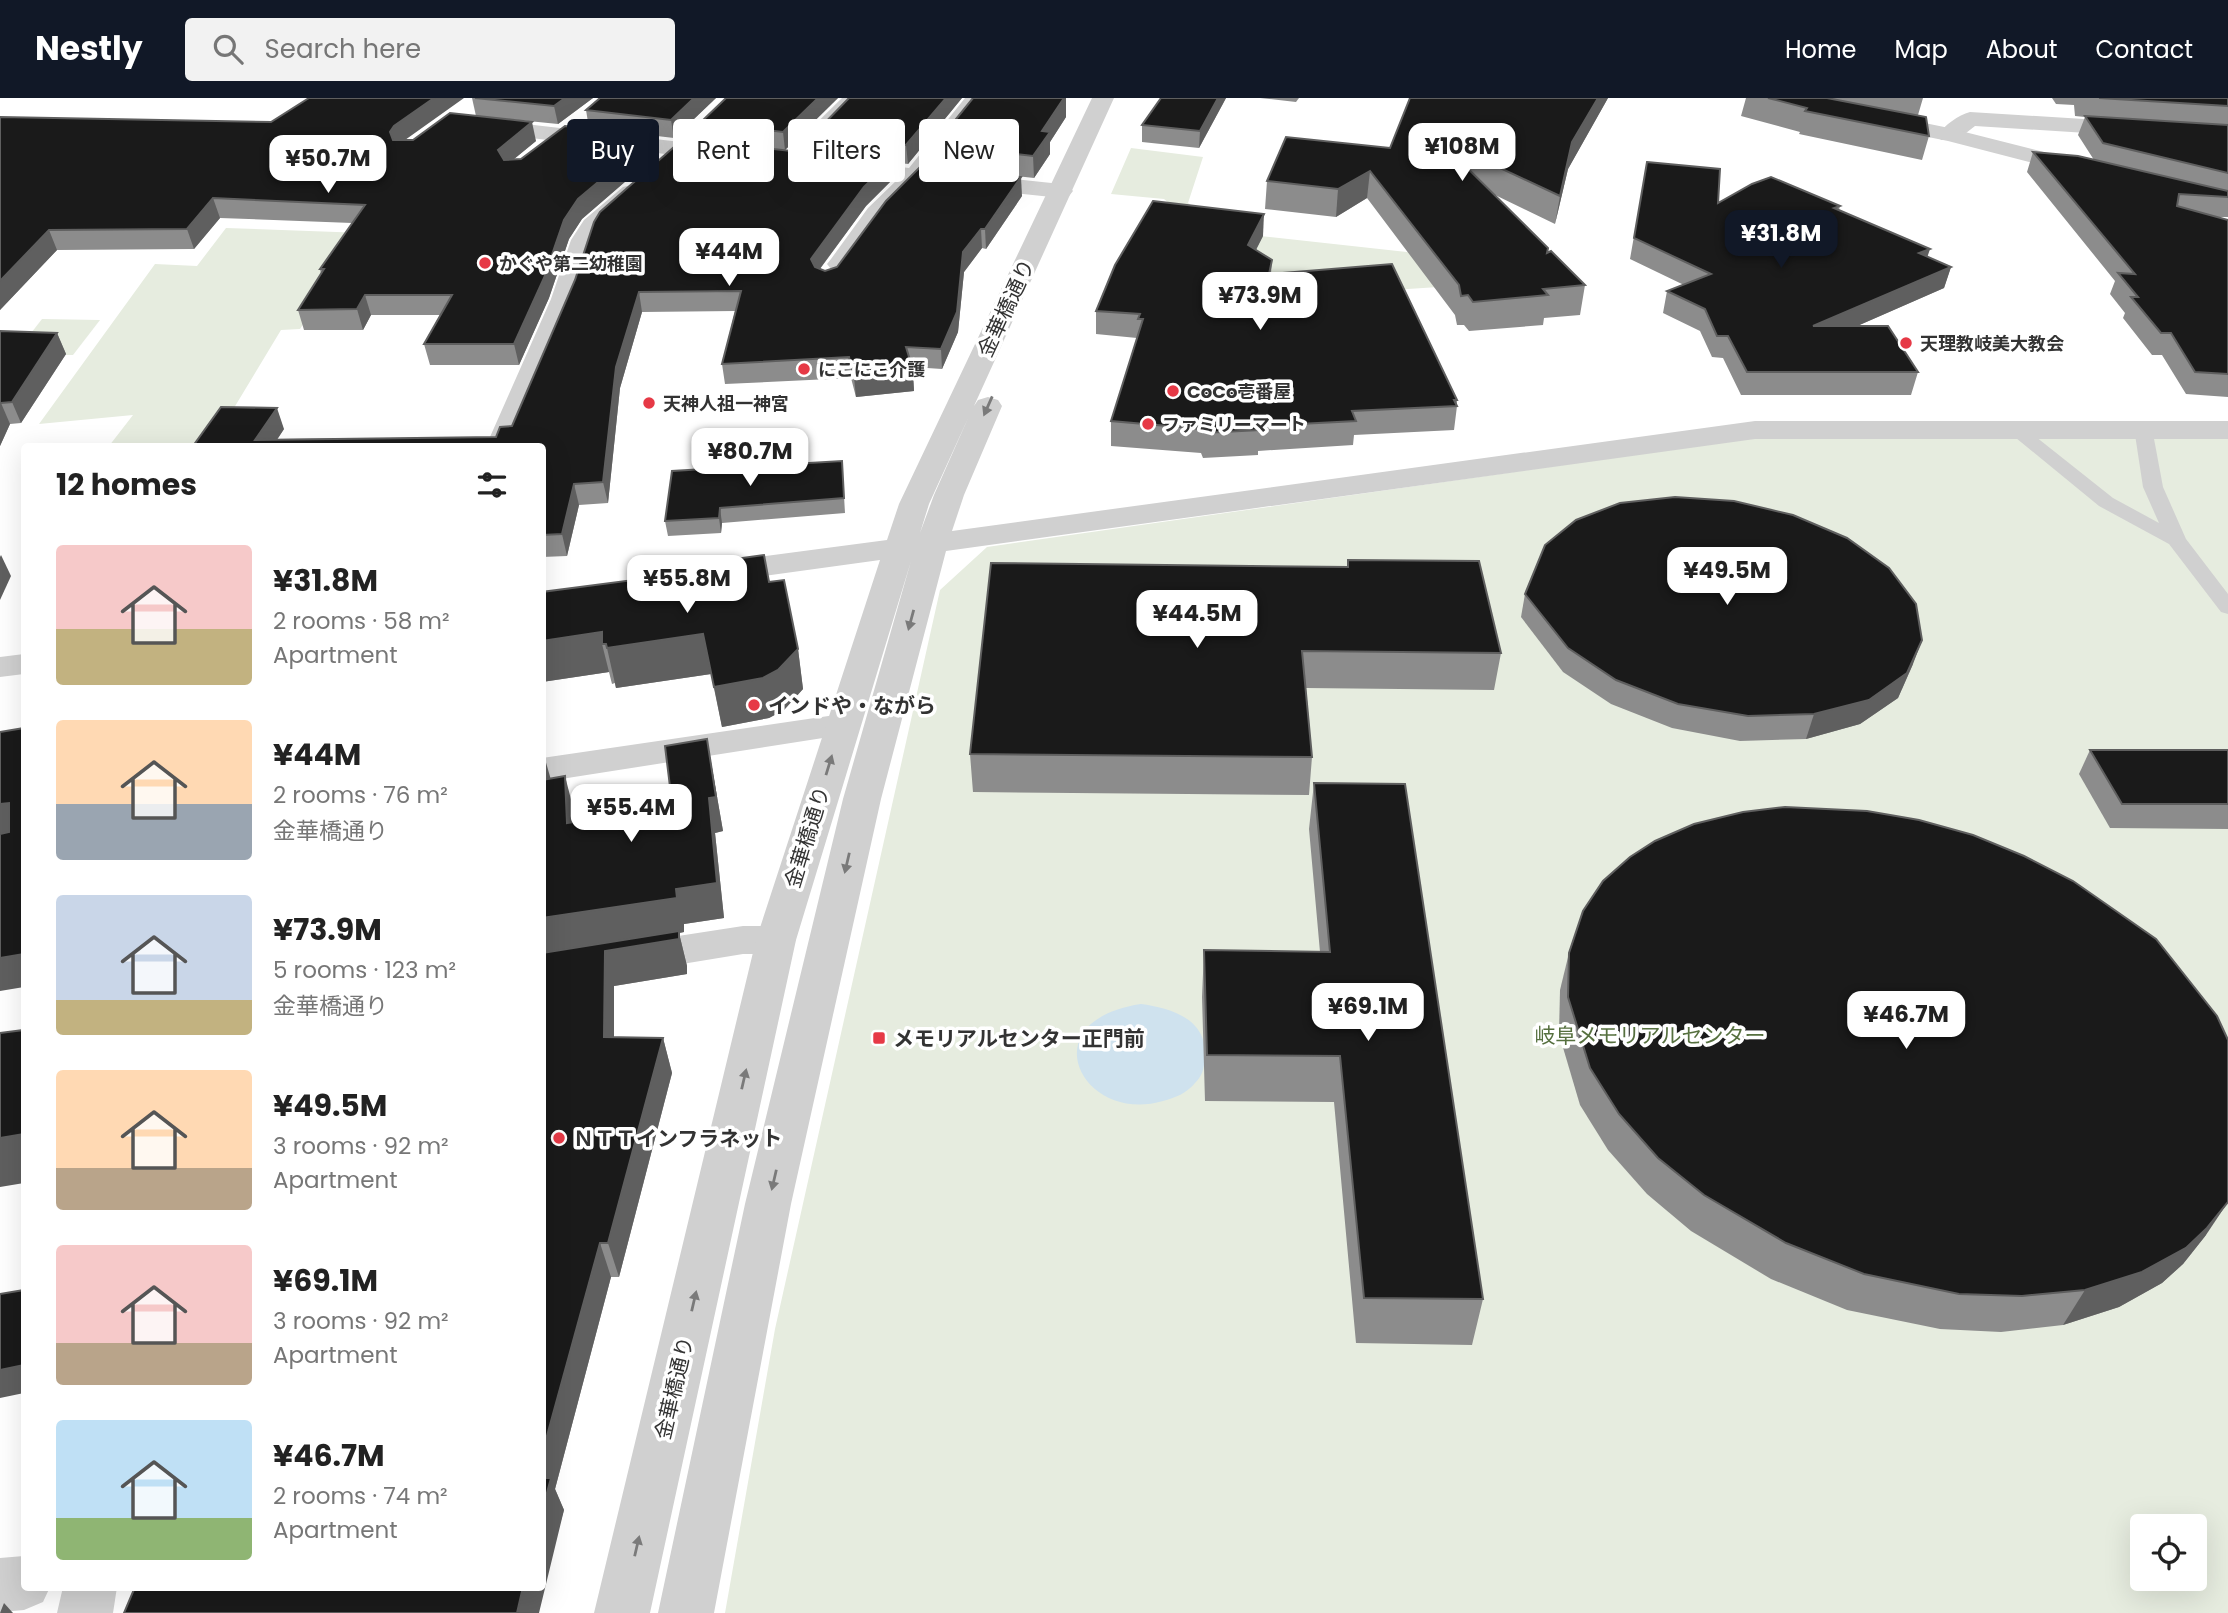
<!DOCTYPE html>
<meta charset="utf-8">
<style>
:root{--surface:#fff;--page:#f2f2f2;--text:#222;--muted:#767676;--accent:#111827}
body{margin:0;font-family:Poppins,"Noto Sans JP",sans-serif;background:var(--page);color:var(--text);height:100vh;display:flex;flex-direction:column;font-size:26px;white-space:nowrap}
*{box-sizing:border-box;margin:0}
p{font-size:23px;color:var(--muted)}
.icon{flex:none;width:38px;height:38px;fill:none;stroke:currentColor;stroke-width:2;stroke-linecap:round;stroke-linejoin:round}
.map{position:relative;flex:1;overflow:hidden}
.drawer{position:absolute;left:21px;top:345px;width:525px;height:1148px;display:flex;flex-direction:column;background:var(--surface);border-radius:7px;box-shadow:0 7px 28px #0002}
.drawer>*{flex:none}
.top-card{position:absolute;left:567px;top:21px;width:665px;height:63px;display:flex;gap:14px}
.buttons{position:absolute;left:2130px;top:1416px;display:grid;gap:14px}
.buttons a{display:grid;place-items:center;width:77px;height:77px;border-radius:7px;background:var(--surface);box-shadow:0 7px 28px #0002;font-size:35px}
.price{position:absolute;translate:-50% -60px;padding:0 16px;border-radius:14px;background:#fff;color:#222;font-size:23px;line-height:46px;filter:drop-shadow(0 2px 4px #0008)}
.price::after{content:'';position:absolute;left:50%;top:42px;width:21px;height:16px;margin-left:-10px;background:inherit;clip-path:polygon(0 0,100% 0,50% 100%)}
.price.selected{background:var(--accent);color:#fff}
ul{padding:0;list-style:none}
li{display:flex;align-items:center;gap:21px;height:175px;padding:0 35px}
li span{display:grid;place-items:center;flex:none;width:196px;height:140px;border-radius:7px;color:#555}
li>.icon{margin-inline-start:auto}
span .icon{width:84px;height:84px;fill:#fffc;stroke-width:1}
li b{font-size:30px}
h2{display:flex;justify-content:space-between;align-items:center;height:84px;padding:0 35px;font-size:30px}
.pill{padding:0 24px;border-radius:7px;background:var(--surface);box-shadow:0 7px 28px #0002;font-size:24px;line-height:63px}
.pill.selected{background:var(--accent);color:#fff}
header{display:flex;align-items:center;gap:42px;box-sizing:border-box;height:98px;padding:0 35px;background:var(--accent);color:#fff}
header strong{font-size:33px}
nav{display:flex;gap:38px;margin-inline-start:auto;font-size:24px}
.search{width:490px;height:63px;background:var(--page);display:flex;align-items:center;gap:18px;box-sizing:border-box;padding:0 24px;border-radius:7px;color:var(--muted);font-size:26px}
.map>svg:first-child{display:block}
.green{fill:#e6ecdf;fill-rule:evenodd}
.water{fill:#cfe2ee}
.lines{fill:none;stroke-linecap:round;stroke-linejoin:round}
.service{fill:#d0d0d0;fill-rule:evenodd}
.minor{fill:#d0d0d0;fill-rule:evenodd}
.tertiary{fill:#d0d0d0;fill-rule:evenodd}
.wall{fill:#8c8c8c}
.shaded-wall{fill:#5f5f5f}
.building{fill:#1a1a1a;stroke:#5f5f5f;stroke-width:2}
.oneway{fill:#7a7a7a}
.poi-dot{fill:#e63946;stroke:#fff;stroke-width:2.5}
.labels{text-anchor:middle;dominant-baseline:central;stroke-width:7;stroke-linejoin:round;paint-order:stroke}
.far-poi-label{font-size:18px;font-weight:bold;fill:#333;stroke:#fff;text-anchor:start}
.street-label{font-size:21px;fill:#333;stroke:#fff}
.poi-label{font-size:21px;font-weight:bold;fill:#333;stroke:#fff;text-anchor:start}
.park-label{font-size:21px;fill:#56703f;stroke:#fff}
</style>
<header>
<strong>Nestly</strong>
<div class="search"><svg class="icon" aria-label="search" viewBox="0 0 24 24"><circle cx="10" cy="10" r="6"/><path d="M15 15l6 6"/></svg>Search here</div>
<nav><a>Home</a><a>Map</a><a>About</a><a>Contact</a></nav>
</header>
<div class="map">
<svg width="2228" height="1515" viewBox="0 0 2228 1515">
<rect width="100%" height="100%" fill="#fff"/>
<!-- green -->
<g class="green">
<path d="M1131,50L1203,59L1188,105L1207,120L1260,138L1553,170L1561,181L1286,199L1164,101L1111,96Z"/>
<path d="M226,130L364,135L300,231L281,232L211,348H109L133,317L39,326L155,166L197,168Z"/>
<path d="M42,221L100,222L73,257H14Z"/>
<path d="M1759,339H2228V1515H725L775,1231L940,492L987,449ZM2142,1428H2194V1480H2142Z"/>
</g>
<!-- water -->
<path class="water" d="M1141,906C1171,910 1206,921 1205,956C1204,969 1204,976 1195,985C1187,995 1175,1000 1163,1003C1083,1027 1028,923 1141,906Z"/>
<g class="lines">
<!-- service -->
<path class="service" d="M2143,324L2152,330L2163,389L2186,441L2228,496V516L2221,514L2169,446L2099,408L2005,331L2007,327H2021L2113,400L2159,425L2143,389L2134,330Z"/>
<!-- minor -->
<g class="minor">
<path d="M842,0H865L798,69H782L779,64L782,59Z"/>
<path d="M965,0H987L931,72L1061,86L1069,88L1073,93L1069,98L1061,100L920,85L886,120L849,171L840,174L831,171L827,166L831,161L868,110L897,82L831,74L827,69L831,64L839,62L909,70Z"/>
<path d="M1970,14L2228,30V44L1975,28L1957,42H1941L1938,37C1945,27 1958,17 1970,14Z"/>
<path d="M481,21L724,49L732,51L735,56L732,61L724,63L473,33L470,28L473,23Z"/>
<path d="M631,87L639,89L643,94L602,132L595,142L577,201L515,348H486L551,201L571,142L584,122L623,89Z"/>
<path d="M842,616L855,619L860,627L855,635L542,684V660Z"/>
<path d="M743,828H776L790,832L796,842L790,852L776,856H743L542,889V859Z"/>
<path d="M24,1458V1489H50L43,1504L24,1512L0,1514V1460Z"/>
<path d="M63,1489H117L113,1515H57Z"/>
</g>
<!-- tertiary -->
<g class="tertiary">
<path d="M1092,0H1114L974,308L978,302L988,299L998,302L1002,308L964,397L952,433L1755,323H2228V341H1755L946,453L881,701L791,1106L714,1515H658L745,1106L843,701L911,463L796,842L650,1515H594L756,842L880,462L714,485L703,482L698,475L703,468L714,465L887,442L899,406ZM969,318L934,397L920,435L929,406Z"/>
<path d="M1876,15L1949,30L2091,66L2095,71L2091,76L2083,78L1948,43L1868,27L1865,22L1868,17Z"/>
<path d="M24,556V576L0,579V559Z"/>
</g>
</g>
<!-- wall -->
<g class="wall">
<path d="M472,0H593L558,26L476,18Z"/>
<path d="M600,0H716L674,40L589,30L586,12Z"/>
<path d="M838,0L785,52L704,43L701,24Z"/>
<path d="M962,0L908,66L864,61L890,64L891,83L866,108L820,171L825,173L837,169L1022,98L986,151L982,150L964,174L958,234L942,271L912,269L914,293L856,299L851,280L725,286L722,266L735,213L642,214L620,290L608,405L579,407L567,458L542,459V348H193L284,331L277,341L496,339L512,328L575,182L815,56L813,37Z"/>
<path d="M973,0H1066V19L1050,44V56L1034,80L936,69L935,47Z"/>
<path d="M1161,0H1226L1199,50L1142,44V27Z"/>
<path d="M1260,0H1299L1296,4Z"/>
<path d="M1410,0H1608L1568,71L1555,126L1493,96L1547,155L1585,187L1580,217L1544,220L1543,227L1469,233L1464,227H1457L1455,217L1367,100L1336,119L1265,111L1267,83L1390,50Z"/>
<path d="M1746,0H1923L1918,17L1929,38L1922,62L1799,36L1800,34L1741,18Z"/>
<path d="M2052,0H2228V119H2215L2228,122V299L2186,296L2162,257H2152L2123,220L2125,215L2110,196L2115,183L2027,74L2033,54L2094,62L2078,37L2085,19L2075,18L2074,7L2056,6Z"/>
<path d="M0,19L405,42L536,43L514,61L656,57L582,121L569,141L549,200L519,267H430L424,246L440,217H371L363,232H304L298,212L321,176L320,171L352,125L220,120L194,151L57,152L0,212Z"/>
<path d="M1647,64L1718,105L1840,108L1839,112L1927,159L1951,169L1944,190L1857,228L1918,274L1911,297H1741L1723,260L1712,259L1700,233L1663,215L1667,193L1684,187L1630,161Z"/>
<path d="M1263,138L1256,152L1272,162L1271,176L1457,302V308L1454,332L1354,337L1353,347L1258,353V357L1203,360L1201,355L1111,348V323L1137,240L1096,236V213Z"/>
<path d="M0,233L57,235L66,256L21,325L10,326L0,348Z"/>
<path d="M842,363L845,415L722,425L721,435L668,438L665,423Z"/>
<path d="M1348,462L1501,555L1494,592L1306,590L1312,659L1309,697L973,694L970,656L1347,469Z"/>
<path d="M769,484L798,551L803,591L784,612L769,620L722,629L711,576L616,590L615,585L612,586L609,574L542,584V494Z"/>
<path d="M1525,496L1913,566L1898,600L1860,626L1806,641L1740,643L1672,630L1611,606L1563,574L1521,519Z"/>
<path d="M707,641L723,733L715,735L724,820L684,826V834L679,835L687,868V876L614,888V939L663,940L672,975L619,1179H611L555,1391L564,1412L542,1489L551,681L574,713L575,724L586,722L587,725L673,713Z"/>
<path d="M2090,652H2228V731L2110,730L2079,676Z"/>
<path d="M1314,685L1483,1201L1472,1247L1356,1245L1334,1004L1205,1003L1202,899L1204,852L1320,854L1309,731Z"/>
<path d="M1569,855L2206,1137L2183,1166L2162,1185L2119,1209L2063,1227L2001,1234L1940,1231L1847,1212L1771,1181L1691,1133L1647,1096L1608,1052L1580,1007L1559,936L1560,892Z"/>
</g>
<!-- shaded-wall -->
<g class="shaded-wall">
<path d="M434,0H464L398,47L395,53L390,34L394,28Z"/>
<path d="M565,0H593L558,26L554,8Z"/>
<path d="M694,0H716L674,40L671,22Z"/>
<path d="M818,0H838L785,52L783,34Z"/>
<path d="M946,0H962L908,66L906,47Z"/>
<path d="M1064,0H1066V19L1050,44V56L1034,80L1033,58L1042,33Z"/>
<path d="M1218,0H1226L1199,50L1200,33Z"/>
<path d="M1598,0H1608L1568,71L1555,126L1560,98L1572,44Z"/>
<path d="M532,24L536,43L502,71L498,52Z"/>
<path d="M653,38L656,57L582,121L569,141L549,200L519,267L514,246L564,122L578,101Z"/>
<path d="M890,64L891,83L866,108L813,180L811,161L864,89Z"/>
<path d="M1370,73L1367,100L1336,119L1338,91Z"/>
<path d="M1021,79L1022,98L986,151L985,131Z"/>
<path d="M213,100L220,120L194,151L187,131Z"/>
<path d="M1264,116L1263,138L1247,169L1248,147Z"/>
<path d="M981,131L982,150L964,174L958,234L942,271L941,251L963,154Z"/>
<path d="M49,132L57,152L0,212V183Z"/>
<path d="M1930,151L1923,172L1919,155Z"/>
<path d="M1951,169L1944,190L1807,250L1813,228Z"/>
<path d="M639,194L642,214L620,290L608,405L603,384L616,269Z"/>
<path d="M365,197L371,217L363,232L357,211Z"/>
<path d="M57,235L66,256L21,325L12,304Z"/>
<path d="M913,272L914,293L856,299L854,279Z"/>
<path d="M1,305L10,326L0,348V306Z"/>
<path d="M277,310L284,331L273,348L255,342Z"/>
<path d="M574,386L579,407L567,458L562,436Z"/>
<path d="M720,410L722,425L721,435L719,420Z"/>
<path d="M1,457L11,478L0,502V459Z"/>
<path d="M602,534V546L609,574L542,584V543Z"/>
<path d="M703,536L711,576L616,590L607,550Z"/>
<path d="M1922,542L1913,566L1898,600L1860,626L1806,641L1814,616Z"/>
<path d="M798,551L803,591L784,612L769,620L722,629L714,589Z"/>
<path d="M707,641L723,733L715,735L724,820L684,826V834L679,835L687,868V876L614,888V974L542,856V820L676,791L709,700Z"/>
<path d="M543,654L553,689L542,683Z"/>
<path d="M565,678L574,713L577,759L567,725Z"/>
<path d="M9,705L24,733L0,739V706Z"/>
<path d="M24,856V889L0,893V860Z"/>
<path d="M663,940L672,975L619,1179L608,1145Z"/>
<path d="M24,1036V1085L0,1089V1040Z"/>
<path d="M2228,1104L2206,1137L2183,1166L2162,1185L2119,1209L2063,1227L2085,1192Z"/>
<path d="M600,1145L611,1179L555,1391L564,1412L539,1515H517L523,1489H542V1356Z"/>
<path d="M24,1267V1295L0,1300V1272Z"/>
<path d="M4,1505L13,1515H0Z"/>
</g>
<!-- building -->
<g class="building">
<path d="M309,0H434L394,28L390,34L393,42H413L450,15L532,24L498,52L504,62L521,61L565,28L653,38L578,101L564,122L544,180L514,246H424L452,197H365L357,211L298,212L324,171H320L365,107L213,100L187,131L49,132L0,183V19L271,24Z"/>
<path d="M475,0H565L554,8Z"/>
<path d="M600,0H694L671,22L586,12Z"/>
<path d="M726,0H818L783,34L701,24Z"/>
<path d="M849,0H946L906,47L813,37Z"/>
<path d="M973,0H1064L1042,33L1050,34L1033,58L935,47Z"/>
<path d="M1161,0H1218L1200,33L1142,27Z"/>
<path d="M1410,0H1598L1572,44L1560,98L1438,41L1548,150L1547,155L1551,153L1585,187L1543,191L1548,197L1473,204L1468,197L1461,198L1459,187L1370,73L1338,91L1267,83L1286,39L1390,50Z"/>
<path d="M1768,0H1827L1926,19L1929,38L1805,13L1807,10Z"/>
<path d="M2099,0H2228V8Z"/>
<path d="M2085,18L2228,27V75L2103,45Z"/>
<path d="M683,41L890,64L864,89L811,161L815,169L825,173L837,169L886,103L921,68L1021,79L985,131H981L963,154L957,214L941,251L906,249L913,272L854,279L849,259L722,266L741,193L639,194L616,269L603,384L574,386L562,436L542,437V348H193L221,309L277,310L255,342L496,339L500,329L512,328L575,182L594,124L600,114Z"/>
<path d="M2033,54L2078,58L2228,93V99L2179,96L2177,108L2228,122V276L2195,274L2171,235H2161L2131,199H2138L2118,175L2135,176Z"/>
<path d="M1647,64L1720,71L1718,105L1752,86L1771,79L1840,108L1834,110L1930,151L1919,155L1951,169L1813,228H1888L1918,274H1747L1728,238H1717L1705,211L1667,193L1711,176L1634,140Z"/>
<path d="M1153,103L1264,116L1248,147L1272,162L1269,176L1392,166L1457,302H1454L1457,308L1352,313L1356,323L1258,328L1259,332L1204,335L1202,331L1111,323L1143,221H1138L1140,216L1096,213L1115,167Z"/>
<path d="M0,233L57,235L12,304L1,305L0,306Z"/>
<path d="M842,363L844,400L720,410L719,420L665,423L672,373Z"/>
<path d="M1675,399L1734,403L1793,417L1847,440L1889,470L1916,506L1922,542L1907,575L1869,602L1814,616L1748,618L1678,606L1616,582L1568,550L1525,496L1545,447L1576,422L1620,405Z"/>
<path d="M764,457L769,484L784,482L798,551L778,572L763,580L714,589L703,536L607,550L606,546H602V534L542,543V494L634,482L633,475Z"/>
<path d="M1348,462L1479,463L1501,555L1302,553L1312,659L970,656L991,465L1348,469Z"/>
<path d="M24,630V856L0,860V736L9,734V705L0,706V634Z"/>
<path d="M707,641L716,699L709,700L717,785L676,791L677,800L542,820V682L565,678L567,725L586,722L587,725L673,713L665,648Z"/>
<path d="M2090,652H2228V706H2122Z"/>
<path d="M1314,685L1405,686L1483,1201L1364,1200L1340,958L1207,957L1204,852L1330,854Z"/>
<path d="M1785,709L1867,713L1919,722L1973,737L2024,758L2073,783L2156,841L2217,918L2228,942V1104L2207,1130L2186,1150L2142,1174L2085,1192L2022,1198L1959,1196L1864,1176L1786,1145L1704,1097L1658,1060L1619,1016L1590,970L1568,899L1569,855L1583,813L1603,783L1630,759L1655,743L1694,726L1743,714Z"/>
<path d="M679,833V841L605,853L604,939L663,940L608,1145H600L542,1356V855Z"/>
<path d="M24,932V1036L0,1040V935Z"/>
<path d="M24,1192V1267L0,1272V1196Z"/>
<path d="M542,1380H551L542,1413Z"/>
<path d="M135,1489H523L517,1515H124Z"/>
</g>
<!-- one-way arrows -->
<defs><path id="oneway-solid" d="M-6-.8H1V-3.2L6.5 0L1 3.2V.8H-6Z" transform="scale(1.75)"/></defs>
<g class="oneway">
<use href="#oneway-solid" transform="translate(988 308) rotate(114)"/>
<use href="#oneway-solid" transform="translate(911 522) rotate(105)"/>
<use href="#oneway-solid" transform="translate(829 667) rotate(-73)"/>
<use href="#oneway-solid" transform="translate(847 765) rotate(103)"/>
<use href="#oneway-solid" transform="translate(744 981) rotate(-77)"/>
<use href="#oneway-solid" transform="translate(774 1082) rotate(103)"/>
<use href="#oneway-solid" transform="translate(694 1203) rotate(-77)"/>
<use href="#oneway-solid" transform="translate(637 1448) rotate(-77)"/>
</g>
<!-- markers -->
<g class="poi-dot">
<circle cx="485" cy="165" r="7"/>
<circle cx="1906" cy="245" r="7"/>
<circle cx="804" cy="271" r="7"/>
<circle cx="1173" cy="293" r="7"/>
<circle cx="649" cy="305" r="7"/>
<circle cx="1148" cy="326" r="7"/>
<circle cx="754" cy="607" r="7"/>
<rect x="872" y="933" width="14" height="14" rx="3.5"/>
<circle cx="559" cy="1040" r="7"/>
</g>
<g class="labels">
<!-- far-poi labels -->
<g class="far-poi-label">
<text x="499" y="165">かぐや第二幼稚園</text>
<text x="1920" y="245">天理教岐美大教会</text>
<text x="818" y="271">にこにこ介護</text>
<text x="1187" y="293">CoCo壱番屋</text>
<text x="663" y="305">天神人祖一神宮</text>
<text x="1162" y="326">ファミリーマート</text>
</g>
<!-- street labels -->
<g class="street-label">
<text transform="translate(1006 210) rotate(-65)">金華橋通り</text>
<text transform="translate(807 739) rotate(-73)">金華橋通り</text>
<text transform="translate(674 1290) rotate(-77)">金華橋通り</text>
</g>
<!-- poi labels -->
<g class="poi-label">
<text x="768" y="607">インドや・ながら</text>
<text x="893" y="940">メモリアルセンター正門前</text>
<text x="573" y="1040">ＮＴＴインフラネット</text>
</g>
<!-- park labels -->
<g class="park-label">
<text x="1650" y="937">岐阜メモリアルセンター</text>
</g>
</g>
</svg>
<div class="buttons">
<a><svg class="icon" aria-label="locate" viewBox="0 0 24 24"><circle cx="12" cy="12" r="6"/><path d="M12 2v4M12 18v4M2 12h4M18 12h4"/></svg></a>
</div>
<b class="price" style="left:1462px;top:85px">¥108M</b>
<b class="price" style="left:328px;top:97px">¥50.7M</b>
<b class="price selected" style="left:1781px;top:172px">¥31.8M</b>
<b class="price" style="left:729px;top:190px">¥44M</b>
<b class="price" style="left:1260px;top:234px">¥73.9M</b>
<b class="price" style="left:750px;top:390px">¥80.7M</b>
<b class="price" style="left:1727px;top:509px">¥49.5M</b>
<b class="price" style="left:687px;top:517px">¥55.8M</b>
<b class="price" style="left:1197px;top:552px">¥44.5M</b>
<b class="price" style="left:631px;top:746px">¥55.4M</b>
<b class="price" style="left:1368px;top:945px">¥69.1M</b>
<b class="price" style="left:1906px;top:953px">¥46.7M</b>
<div class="top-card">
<a class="pill selected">Buy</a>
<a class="pill">Rent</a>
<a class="pill">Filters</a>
<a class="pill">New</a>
</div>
<section class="drawer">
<h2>12 homes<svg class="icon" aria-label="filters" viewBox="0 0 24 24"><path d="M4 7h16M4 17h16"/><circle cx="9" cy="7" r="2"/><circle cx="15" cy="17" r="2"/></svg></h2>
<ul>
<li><span style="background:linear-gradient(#f6c9c9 60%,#c2b280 0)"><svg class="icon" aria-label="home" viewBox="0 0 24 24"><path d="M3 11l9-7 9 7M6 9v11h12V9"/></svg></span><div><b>¥31.8M</b><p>2 rooms · 58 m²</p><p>Apartment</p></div></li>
<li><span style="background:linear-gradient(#ffd9b3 60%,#9aa5b1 0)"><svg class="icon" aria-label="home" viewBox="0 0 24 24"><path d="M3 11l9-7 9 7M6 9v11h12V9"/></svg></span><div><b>¥44M</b><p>2 rooms · 76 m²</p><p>金華橋通り</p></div></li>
<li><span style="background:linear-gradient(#c9d6e8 75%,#c2b280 0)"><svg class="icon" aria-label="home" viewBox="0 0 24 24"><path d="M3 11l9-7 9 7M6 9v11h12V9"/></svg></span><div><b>¥73.9M</b><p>5 rooms · 123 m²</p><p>金華橋通り</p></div></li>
<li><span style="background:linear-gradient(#ffd9b3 70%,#b9a48a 0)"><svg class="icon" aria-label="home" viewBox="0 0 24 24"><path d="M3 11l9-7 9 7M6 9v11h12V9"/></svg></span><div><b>¥49.5M</b><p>3 rooms · 92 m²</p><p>Apartment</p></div></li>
<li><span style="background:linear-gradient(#f6c9c9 70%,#b9a48a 0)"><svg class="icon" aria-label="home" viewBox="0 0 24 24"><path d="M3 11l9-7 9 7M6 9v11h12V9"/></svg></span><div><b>¥69.1M</b><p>3 rooms · 92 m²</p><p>Apartment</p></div></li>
<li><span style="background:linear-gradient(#bfe0f5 70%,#8fb573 0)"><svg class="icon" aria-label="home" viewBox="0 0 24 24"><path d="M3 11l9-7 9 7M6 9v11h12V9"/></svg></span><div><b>¥46.7M</b><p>2 rooms · 74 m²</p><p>Apartment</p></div></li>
</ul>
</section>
</div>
